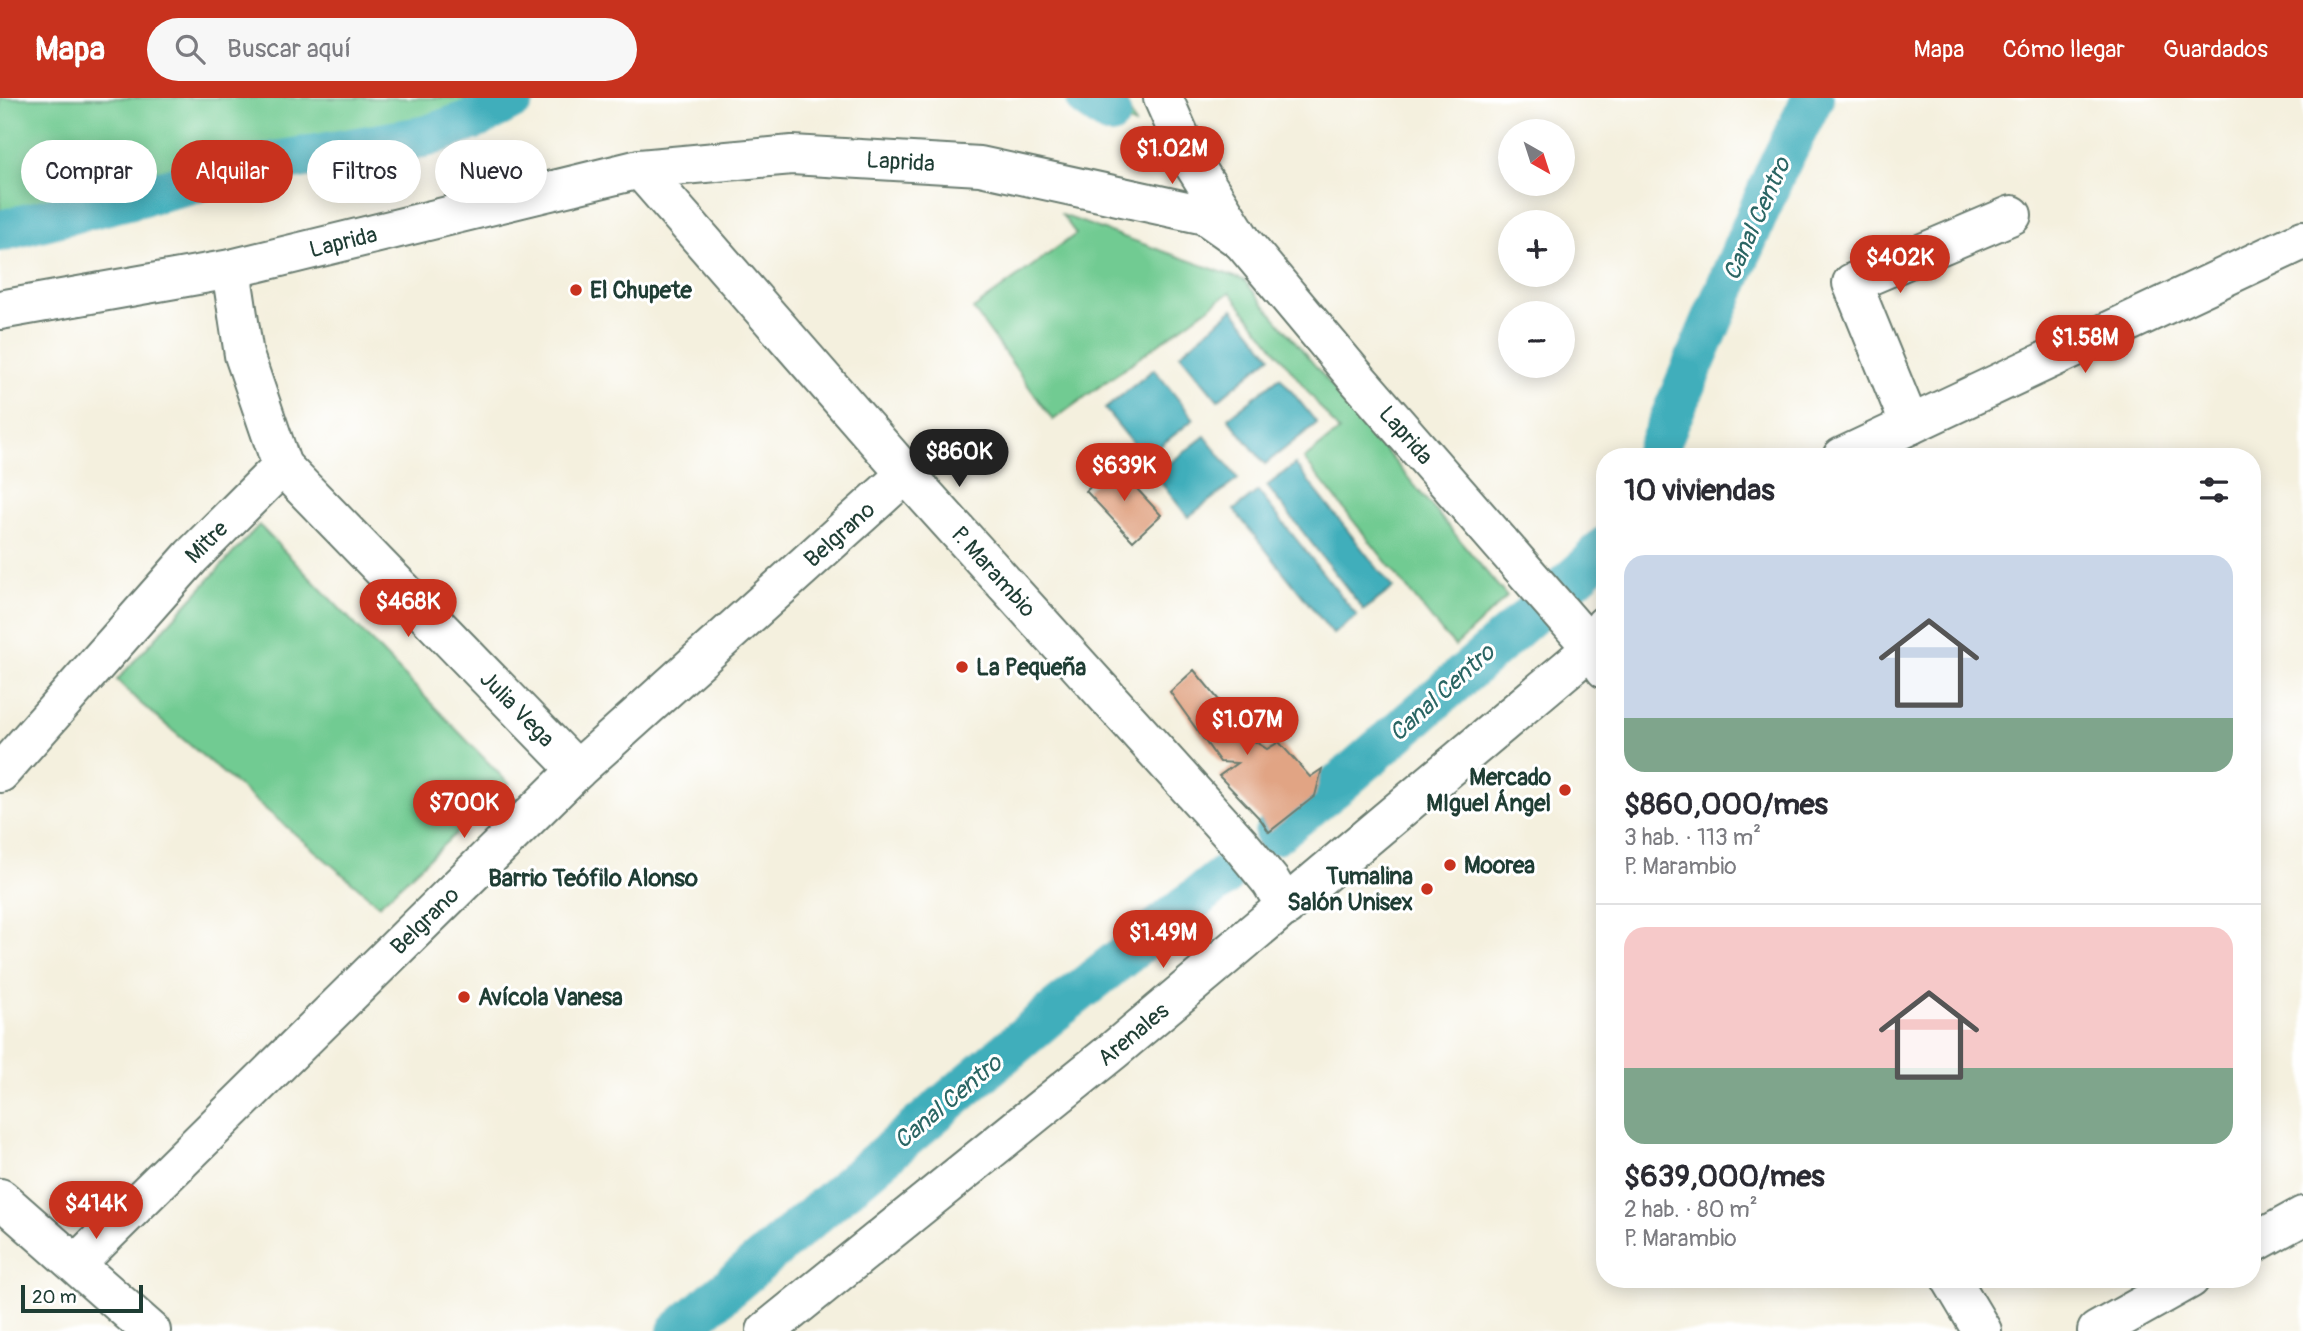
<!DOCTYPE html>
<html lang="es">
<meta charset="utf-8">
<style>
:root{--surface:#fff;--page:#f7f7f7;--text:#2b2b33;--muted:#7c7c81;--line:#e1e1e2;--accent:#c8321e}
body{margin:0;font-family:Pangolin,sans-serif;background:var(--page);color:var(--text);height:100vh;display:flex;flex-direction:column;font-size:26px;white-space:nowrap}
*{box-sizing:border-box;margin:0}
p{font-size:23px;color:var(--muted)}
.icon{flex:none;width:38px;height:38px;fill:none;stroke:currentColor;stroke-width:2;stroke-linecap:round;stroke-linejoin:round}
.map{position:relative;flex:1;overflow:hidden}
.panel{position:absolute;left:1596px;top:350px;width:665px;height:840px;display:flex;flex-direction:column;background:var(--surface);border-radius:28px;box-shadow:0 4px 18px #0003}
.panel>*{flex:none}
.guide{position:absolute;left:21px;top:42px;width:665px;height:63px;display:flex;gap:14px}
.needle{width:46px;rotate:141deg}
.controls{position:absolute;left:1498px;top:21px;display:grid;gap:14px}
.controls a{display:grid;place-items:center;width:77px;height:77px;border-radius:50%;background:var(--surface);box-shadow:0 4px 18px #0003;font-size:35px}
.scale{position:absolute;left:21px;bottom:18px;width:122px;box-sizing:border-box;padding-left:7px;border:4px solid #1f3d34;border-top:0;font-size:19px;line-height:24px;white-space:nowrap;color:#1f3d34;-webkit-text-stroke:5px #fff;paint-order:stroke}
.price{position:absolute;translate:-50% -60px;padding:0 16px;border-radius:24px;background:var(--accent);color:#fff;font-size:23px;line-height:46px;filter:drop-shadow(0 2px 4px #0008)}
.price::after{content:'';position:absolute;left:50%;top:42px;width:21px;height:16px;margin-left:-10px;background:inherit;clip-path:polygon(0 0,100% 0,50% 100%)}
.price.active{background:#222;color:#fff}
ul{padding:0;list-style:none}
li{display:grid;align-content:center;gap:14px;height:371px;padding:0 28px}
li+li{border-top:2px solid var(--line)}
li span{display:grid;place-items:center;height:217px;border-radius:21px;color:#555}
li>.icon{margin-inline-start:auto}
span .icon{width:126px;height:126px;fill:#fffc;stroke-width:1}
li b{font-size:30px}
h2{display:flex;justify-content:space-between;align-items:center;height:84px;padding:0 28px;font-size:30px}
.tag{padding:0 24px;border-radius:32px;background:var(--surface);box-shadow:0 4px 18px #0003;font-size:24px;line-height:63px}
.tag.active{background:var(--accent);color:#fff}
header{display:flex;align-items:center;gap:42px;box-sizing:border-box;height:98px;padding:0 35px;background:var(--accent);color:#fff}
header strong{font-size:33px}
nav{display:flex;gap:38px;margin-inline-start:auto;font-size:24px}
.search{width:490px;height:63px;background:var(--page);display:flex;align-items:center;gap:18px;box-sizing:border-box;padding:0 24px;border-radius:38px;color:var(--muted);font-size:26px}
.map>svg:first-child{display:block}
.green{fill:#71cb92;stroke:#488463;stroke-width:2}
.water{fill:#3faebb;stroke:#2f7678;stroke-width:2}
.lines{fill:none;stroke-linecap:round;stroke-linejoin:round}
.canal{stroke:#3faebb;stroke-width:42}
.building{fill:#e1a484}
.minor-casing{stroke:#6a7c70;stroke-width:42}
.tertiary-casing{stroke:#6a7c70;stroke-width:42}
.minor{stroke:#fff;stroke-width:38}
.tertiary{stroke:#fff;stroke-width:38}
.poi-dot{fill:#c8321e;stroke:#fff;stroke-width:2.5}
.labels{text-anchor:middle;dominant-baseline:central;stroke-width:6;stroke-linejoin:round;paint-order:stroke}
.street-label{font-size:23px;fill:#1f3d34;stroke:#fff}
.poi-label{font-size:23px;font-weight:bold;fill:#1f3d34;stroke:#fff;text-anchor:start}
.water-label{font-size:24px;font-style:italic;fill:#2a6563;stroke:#fff}
.neighbourhood-label{font-size:24px;font-weight:bold;fill:#1f3d34;stroke:#fff}
</style>
<header>
<strong>Mapa</strong>
<div class="search"><svg class="icon" aria-label="search" viewBox="0 0 24 24"><circle cx="10" cy="10" r="6"/><path d="M15 15l6 6"/></svg>Buscar aquí</div>
<nav><a>Mapa</a><a>Cómo llegar</a><a>Guardados</a></nav>
</header>
<div class="map">
<svg width="2303" height="1233" viewBox="0 0 2303 1233">
<rect width="100%" height="100%" fill="#fff"/>
<filter id="ink" filterUnits="userSpaceOnUse"><feTurbulence type="fractalNoise" baseFrequency=".0143" numOctaves="2"/><feDisplacementMap in="SourceGraphic" scale="14" xChannelSelector="R" yChannelSelector="G"/><feConvolveMatrix kernelMatrix="1 2 1 2 8 2 1 2 1" color-interpolation-filters="sRGB"/></filter>
<filter id="wash" filterUnits="userSpaceOnUse"><feTurbulence type="fractalNoise" baseFrequency=".00686" numOctaves="4" result="noise"/><feDisplacementMap in="SourceGraphic" scale="28" xChannelSelector="R" yChannelSelector="G"/><feGaussianBlur stdDeviation="1.57" result="paint"/><feColorMatrix in="noise" values="0 0 0 0 0 0 0 0 0 0 0 0 0 0 0 0 0 1.4 0 .05"/><feComposite in="paint" operator="in"/></filter>
<g filter="url(#wash)">
<rect width="100%" height="100%" fill="#f4f0de"/>
<!-- green -->
<g class="green">
<path d="M0,0H514L477,20L428,38L276,64L0,133Z"/>
<path d="M1085,0H1125L1135,27L1110,16Z"/>
<path d="M1062,117L1244,182L1507,499L1455,548L1442,534L1304,361L1339,333L1230,194L1053,322L973,211L1076,136Z"/>
<path d="M259,427L509,686L379,807L139,604L117,582Z"/>
</g>
<!-- water -->
<g class="water">
<path d="M1233,211L1271,258L1218,302L1180,256Z"/>
<path d="M1154,271L1194,321L1145,360L1105,311Z"/>
<path d="M1280,279L1317,325L1265,366L1228,320Z"/>
<path d="M1205,338L1238,381L1188,419L1155,377Z"/>
<path d="M1295,366L1393,490L1364,512L1267,388Z"/>
<path d="M1258,393L1357,518L1333,536L1234,412Z"/>
</g>
<g class="lines">
<!-- canal -->
<g class="canal">
<path d="M1087,0L1110,16"/>
<path d="M0,133L276,64L428,38L477,20L514,0"/>
<path d="M1654,359L1775,75L1813,0"/>
<path d="M1275,736L1340,685L1583,472L1605,449"/>
<path d="M678,1233L1051,916L1223,779"/>
</g>
</g>
<g id="blocks">
<!-- building -->
<g class="building">
<path d="M1115,367L1161,417L1133,443L1086,393Z"/>
<path d="M1194,572L1251,641L1267,651L1279,644L1310,679L1322,671L1315,698L1269,734L1261,722L1219,678L1237,665L1220,664L1170,594Z"/>
</g>
</g>
</g>
<g filter="url(#ink)">
<use href="#blocks" fill-opacity="0" stroke="#6a7c70" stroke-width="2"/>
<g class="lines">
<!-- minor casing -->
<g class="minor-casing">
<g id="minor">
<path id="s1" d="M640,71L906,376L1239,745L1271,784L1286,809"/>
<path id="s2" d="M0,212L231,171L640,71L792,57L980,68L1205,117L1242,143"/>
<path d="M1910,327L1852,185L2012,117"/>
<path d="M1842,359L2303,142"/>
<path id="s3" d="M282,368L577,672"/>
<path id="s4" d="M0,675L192,458L282,368L244,257L231,171"/>
<path d="M0,1100L151,1233"/>
<path d="M2252,1146L2303,1118"/>
<path id="s5" d="M77,1165L577,672L906,376"/>
<path id="s6" d="M766,1233L1114,952L1592,550L1605,527"/>
<path d="M2097,1233L2190,1181"/>
</g>
</g>
<!-- tertiary casing -->
<g class="tertiary-casing">
<g id="tertiary">
<path id="s7" d="M1163,0L1189,59L1242,143L1354,277L1592,550L1605,571"/>
<path d="M1951,1181L1982,1233"/>
</g>
</g>
<!-- minor -->
<use href="#minor" class="minor"/>
<!-- tertiary -->
<use href="#tertiary" class="tertiary"/>
</g>
</g>
<!-- markers -->
<g class="poi-dot">
<circle cx="576" cy="192" r="7"/>
<circle cx="962" cy="569" r="7"/>
<circle cx="1565" cy="692" r="7"/>
<circle cx="1450" cy="767" r="7"/>
<circle cx="1427" cy="791" r="7"/>
<circle cx="464" cy="899" r="7"/>
</g>
<g class="labels">
<!-- street labels -->
<g class="street-label">
<text stroke="none"><textPath href="#s2" startOffset="917">Laprida</textPath></text>
<text stroke="none"><textPath href="#s2" startOffset="350">Laprida</textPath></text>
<text stroke="none"><textPath href="#s7" startOffset="418">Laprida</textPath></text>
<text stroke="none"><textPath href="#s5" startOffset="1055">Belgrano</textPath></text>
<text stroke="none"><textPath href="#s4" startOffset="310">Mitre</textPath></text>
<text stroke="none"><textPath href="#s1" startOffset="536">P. Marambio</textPath></text>
<text stroke="none"><textPath href="#s3" startOffset="338">Julia Vega</textPath></text>
<text stroke="none"><textPath href="#s5" startOffset="488">Belgrano</textPath></text>
<text stroke="none"><textPath href="#s6" startOffset="472">Arenales</textPath></text>
</g>
<!-- poi labels -->
<g class="poi-label">
<text x="590" y="192">El Chupete</text>
<text x="976" y="569">La Pequeña</text>
<text x="1551" y="679" text-anchor="end">Mercado<tspan x="1551" dy="26">MIguel Ángel</tspan></text>
<text x="1464" y="767">Moorea</text>
<text x="1413" y="778" text-anchor="end">Tumalina<tspan x="1413" dy="26">Salón Unisex</tspan></text>
<text x="478" y="899">Avícola Vanesa</text>
</g>
<!-- water labels -->
<g class="water-label">
<text transform="translate(1757 121) rotate(-66)">Canal Centro</text>
<text transform="translate(1442 595) rotate(-42)">Canal Centro</text>
<text transform="translate(948 1004) rotate(-40)">Canal Centro</text>
</g>
<!-- neighbourhood labels -->
<g class="neighbourhood-label">
<text x="593" y="780">Barrio Teófilo Alonso</text>
</g>
</g>
</svg>
<div class="controls">
<a><svg class="needle" viewBox="-14 -14 28 28"><path d="M0-13l5 13h-10z" fill="#e53935"/><path d="M0 13l5-13h-10z" fill="#7c7c81"/></svg></a>
<a>+</a>
<a>−</a>
</div>
<div class="scale">20 m</div>
<b class="price" style="left:1172px;top:88px">$1.02M</b>
<b class="price" style="left:1900px;top:197px">$402K</b>
<b class="price" style="left:2085px;top:277px">$1.58M</b>
<b class="price active" style="left:959px;top:391px">$860K</b>
<b class="price" style="left:1124px;top:405px">$639K</b>
<b class="price" style="left:408px;top:541px">$468K</b>
<b class="price" style="left:1247px;top:659px">$1.07M</b>
<b class="price" style="left:464px;top:742px">$700K</b>
<b class="price" style="left:1163px;top:872px">$1.49M</b>
<b class="price" style="left:96px;top:1143px">$414K</b>
<div class="guide">
<a class="tag">Comprar</a>
<a class="tag active">Alquilar</a>
<a class="tag">Filtros</a>
<a class="tag">Nuevo</a>
</div>
<section class="panel">
<h2>10 viviendas<svg class="icon" aria-label="filters" viewBox="0 0 24 24"><path d="M4 7h16M4 17h16"/><circle cx="9" cy="7" r="2"/><circle cx="15" cy="17" r="2"/></svg></h2>
<ul>
<li><span style="background:linear-gradient(#c9d6e8 75%,#7fa58c 0)"><svg class="icon" aria-label="home" viewBox="0 0 24 24"><path d="M3 11l9-7 9 7M6 9v11h12V9"/></svg></span><div><b>$860,000/mes</b><p>3 hab. · 113 m²</p><p>P. Marambio</p></div></li>
<li><span style="background:linear-gradient(#f6c9c9 65%,#7fa58c 0)"><svg class="icon" aria-label="home" viewBox="0 0 24 24"><path d="M3 11l9-7 9 7M6 9v11h12V9"/></svg></span><div><b>$639,000/mes</b><p>2 hab. · 80 m²</p><p>P. Marambio</p></div></li>
</ul>
</section>
</div>
